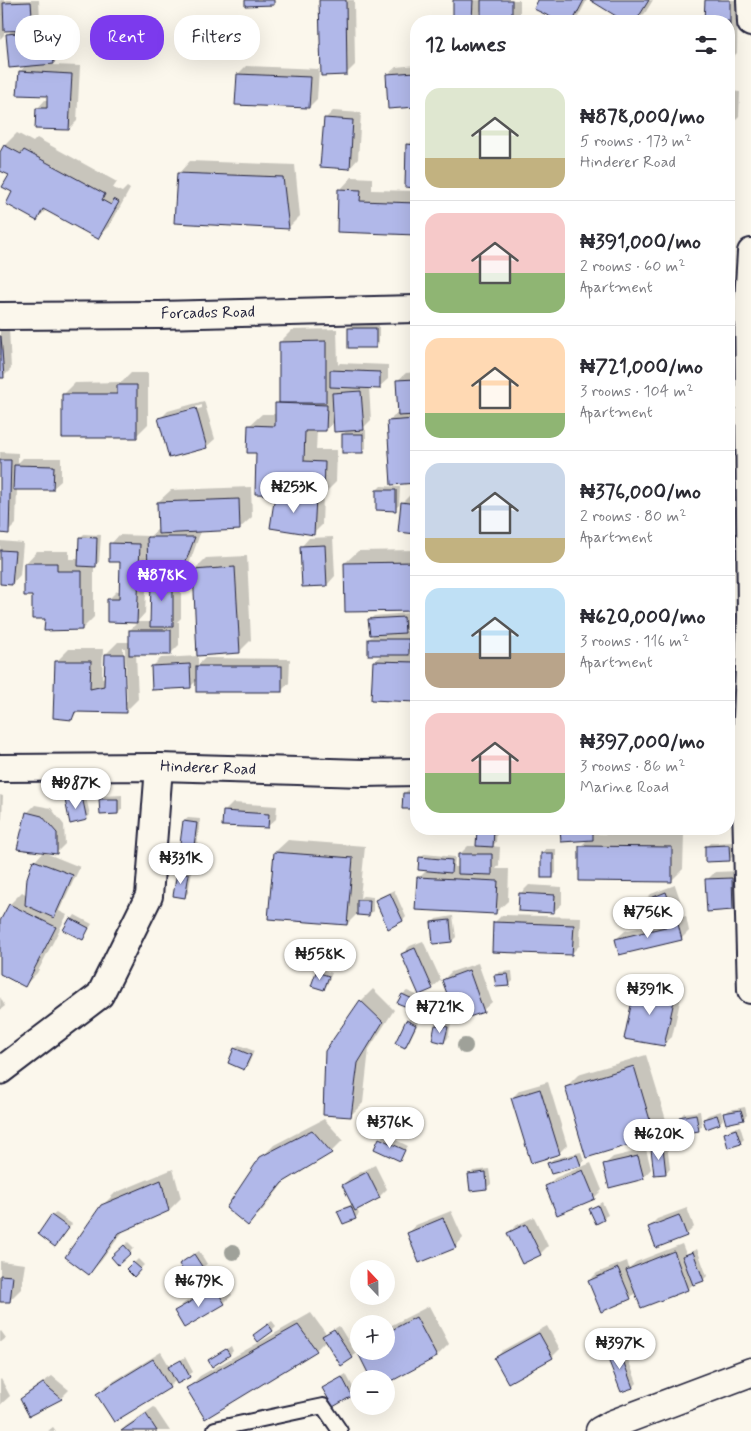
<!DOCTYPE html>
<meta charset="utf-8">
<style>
:root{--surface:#fff;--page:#f7f7f7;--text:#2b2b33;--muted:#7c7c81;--line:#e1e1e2;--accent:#7c3aed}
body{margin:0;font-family:Mynerve,sans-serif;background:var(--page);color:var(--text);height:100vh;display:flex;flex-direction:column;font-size:19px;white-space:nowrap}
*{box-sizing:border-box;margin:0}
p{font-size:16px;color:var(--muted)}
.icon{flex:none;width:28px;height:28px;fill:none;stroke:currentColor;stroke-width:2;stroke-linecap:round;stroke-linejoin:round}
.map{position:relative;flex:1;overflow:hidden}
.side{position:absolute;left:410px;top:15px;width:325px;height:820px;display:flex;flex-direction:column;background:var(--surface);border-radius:20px;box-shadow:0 5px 20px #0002}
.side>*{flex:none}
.hud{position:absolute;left:15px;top:15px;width:320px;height:45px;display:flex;gap:10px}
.needle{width:32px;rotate:338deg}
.controls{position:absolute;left:350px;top:1260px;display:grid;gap:10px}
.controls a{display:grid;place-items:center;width:45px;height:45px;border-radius:50%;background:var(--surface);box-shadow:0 5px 20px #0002;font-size:25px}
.price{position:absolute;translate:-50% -42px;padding:0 11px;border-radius:18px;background:#fff;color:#222;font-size:16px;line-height:32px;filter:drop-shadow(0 1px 2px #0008)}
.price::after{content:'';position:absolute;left:50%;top:30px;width:15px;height:11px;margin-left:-8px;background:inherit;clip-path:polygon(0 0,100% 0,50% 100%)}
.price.on{background:var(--accent);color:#fff}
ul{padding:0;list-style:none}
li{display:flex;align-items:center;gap:15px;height:125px;padding:0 15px}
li+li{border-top:1px solid var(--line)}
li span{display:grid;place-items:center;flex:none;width:140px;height:100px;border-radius:15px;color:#555}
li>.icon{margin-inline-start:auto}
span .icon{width:60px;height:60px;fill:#fffc;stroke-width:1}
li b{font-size:21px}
h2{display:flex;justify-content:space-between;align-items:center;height:60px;padding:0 15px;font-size:21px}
.tag{padding:0 18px;border-radius:20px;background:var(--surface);box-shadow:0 5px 20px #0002;font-size:18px;line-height:45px}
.tag.on{background:var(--accent);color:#fff}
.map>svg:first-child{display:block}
.shadow{fill:#0003;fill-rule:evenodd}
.building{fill:#b1b8e9;stroke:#22223b}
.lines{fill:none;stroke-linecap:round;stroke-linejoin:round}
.service-casing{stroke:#22223b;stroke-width:18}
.minor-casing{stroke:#22223b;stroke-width:30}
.tertiary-casing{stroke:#22223b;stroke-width:31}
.service{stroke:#fbf7ec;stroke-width:14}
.minor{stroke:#fbf7ec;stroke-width:26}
.tertiary{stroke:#fbf7ec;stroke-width:28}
.tree{fill:#9fa199}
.labels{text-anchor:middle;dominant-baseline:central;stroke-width:5;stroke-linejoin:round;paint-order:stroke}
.street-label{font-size:16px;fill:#22223b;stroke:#fbf7ec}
</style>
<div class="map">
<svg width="751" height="1431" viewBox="0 0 751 1431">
<rect width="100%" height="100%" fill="#fbf7ec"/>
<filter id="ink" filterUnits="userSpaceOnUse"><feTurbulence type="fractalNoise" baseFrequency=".02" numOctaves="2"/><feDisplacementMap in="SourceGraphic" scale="10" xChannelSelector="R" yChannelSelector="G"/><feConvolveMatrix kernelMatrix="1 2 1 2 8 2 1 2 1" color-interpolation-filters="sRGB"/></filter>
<g filter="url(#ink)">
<!-- shadow -->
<g class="shadow">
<path d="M0,0H5V2L7,0H39L40,20L36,24L59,22L62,54L52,65L80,66L77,121L69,129L37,109L45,100H48L49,95L20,72L26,65L7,35L13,29L4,30V35L0,39Z"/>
<path d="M321,0H354L355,65L347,73Z"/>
<path d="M455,0H520V15L513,21H482V11H480V21H454Z"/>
<path d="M539,0H587L578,17L574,21H562L535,8Z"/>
<path d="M592,0H653L645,13L637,21H627Z"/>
<path d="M706,0H738L737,53L729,61V21H706Z"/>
<path d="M416,65V106L389,108L387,75L396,67Z"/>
<path d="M246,66L319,69L317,99L309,107L238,74Z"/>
<path d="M729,91L740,92L739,116L731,124H729Z"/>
<path d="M333,111L361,113L358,159L350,168L325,119Z"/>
<path d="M17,133L33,142L37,138L117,182L113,188L122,192L127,187L130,189L110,225L98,237L47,209L37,219L14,192L10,175L0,169V155L5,145Z"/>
<path d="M416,137V186H406L408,145Z"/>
<path d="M190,161L295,165L300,216L288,228L178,174Z"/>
<path d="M352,177L372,178V190L416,191V234L338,231L340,190Z"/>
<path d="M353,324L379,325V343L375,347L349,328Z"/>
<path d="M9,328L11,369L3,377H0V329Z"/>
<path d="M337,329L338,365L340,363L388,365V379L379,387H369L371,420L361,430H366V448L362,452L343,434L348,430L335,421L326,430H317L316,450H337L336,482L323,495L322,525L314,533L276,496L279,493L257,452L249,426L262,414H276V404L280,400V342L292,330Z"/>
<path d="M416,372V482L392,483L388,422L399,411L397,381L406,373Z"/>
<path d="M131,373H148V424L136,436L63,395L75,383L122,382Z"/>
<path d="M204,401L215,439L206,447L160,419L168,411ZM202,405V408L168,417V415Z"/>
<path d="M0,452L18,453V463L23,458H61V481L52,489L17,488L16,524L8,532H0Z"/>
<path d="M381,486L400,487L399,505L395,509L377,490Z"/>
<path d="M251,487L252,517L239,529L201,531L189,564L181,572V618L177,622H179V645L171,653L136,654L138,699L126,711H79L72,718L57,661L69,649H103L102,678L105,677L106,654L118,642H130V630L138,622H152V578L159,571L147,570L145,613L137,622L109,599L117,591H121L122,561L111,544L119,535L148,536V538L157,530H159L158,502L171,490ZM123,648H125L127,701H125Z"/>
<path d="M410,495H416V533L399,531L402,503Z"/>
<path d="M84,534L101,535L99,562L94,565V617L82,629L46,618L33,594L25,564L37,551H69V559H79L80,538Z"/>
<path d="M333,537L335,576L327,585L301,547L309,538Z"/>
<path d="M0,541L23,543L20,575L12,584L0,583Z"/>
<path d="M416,550V610L347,611L345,563L358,551Z"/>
<path d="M247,556L251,640L239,652L194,570L206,558Z"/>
<path d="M408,613V628L405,631H416V646L408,654H416V700L372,698L374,662L382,654L369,639L375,634L370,619L374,616Z"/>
<path d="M198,656V665L205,658L290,659L289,683L281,691L197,680L190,687L153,666L161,658Z"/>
<path d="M729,788H736L734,820L729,826Z"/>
<path d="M408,790H416V808H404V794Z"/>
<path d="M85,793L90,815L86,819L66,800L70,796Z"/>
<path d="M0,795L3,796L2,819L0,820Z"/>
<path d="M122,795V809L118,813L101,800L104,796Z"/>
<path d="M233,803L277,806L276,819L267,827L225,811Z"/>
<path d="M35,805L51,808L64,825L65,844L57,852L27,813Z"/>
<path d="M188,818L200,819L196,856L192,859L184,821Z"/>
<path d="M479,829H497L496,842L492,846L500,847L499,865L496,869H509L508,901L495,913L419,878L427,870L420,858L424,854L455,857L454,867H459L460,854L468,846H477Z"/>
<path d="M561,829H601L598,834L684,835L683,869L671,881L581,846L588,839L562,841Z"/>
<path d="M288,840L365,846L360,898L363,896L373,897V911L369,915L357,914L347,924L275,852Z"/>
<path d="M733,842L734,855L730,859L706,847L710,843Z"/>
<path d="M546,849H556V873L552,877L542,853Z"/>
<path d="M43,852L80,867L59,911L67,915L37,973L25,985L0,973V924L10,904L22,892L27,895L35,861Z"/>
<path d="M182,869L192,871L188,893L184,897L178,873Z"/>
<path d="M739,871L741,901L732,909L707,880L715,872Z"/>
<path d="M529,885L562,887V904L553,912L520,894Z"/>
<path d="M675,885L683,908L675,916L666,919L667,921L686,916L689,931L681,939H616L625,931L651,925L643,902L651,894Z"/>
<path d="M394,890L406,917L403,920L376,900L380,897Z"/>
<path d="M75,915L92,924L82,939L65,929Z"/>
<path d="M502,915L581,917L580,945L572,953L494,923Z"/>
<path d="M453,916L456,937L452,941L432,923L436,919Z"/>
<path d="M423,941L441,980L432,988L402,954L410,946Z"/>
<path d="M478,963L492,1002L483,1010L457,1020L443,980L451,972Z"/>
<path d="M321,969L332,973L327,985L323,989L317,973Z"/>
<path d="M512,971L513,981L509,985L496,975L500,972Z"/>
<path d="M644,978L684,984L672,1037L663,1045L636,987Z"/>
<path d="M373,989L394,1010L369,1049L363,1103L350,1116L326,1052L361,1001Z"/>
<path d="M407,991L424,998L416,1010L403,994Z"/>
<path d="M0,997L5,1006L0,1010Z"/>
<path d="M411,1017L419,1021L409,1042L405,1046L407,1021Z"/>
<path d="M440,1021L451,1024L448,1038L444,1042L433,1039L436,1025Z"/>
<path d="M239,1045L254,1051L248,1065L244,1069L235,1049Z"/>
<path d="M646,1055L667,1123L654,1136L566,1087L578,1075Z"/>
<path d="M548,1082L567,1145L559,1153L512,1098L520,1090Z"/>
<path d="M745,1107L747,1115L743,1119L725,1114L729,1110Z"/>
<path d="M700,1111L702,1126L698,1130L680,1117L684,1113Z"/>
<path d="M721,1111L723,1119L720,1123L704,1119L708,1115Z"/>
<path d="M324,1119L343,1140L331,1152L287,1178L261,1212L248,1224L261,1158L274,1145Z"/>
<path d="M740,1126L744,1139L740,1143L725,1134L729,1130Z"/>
<path d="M384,1134L408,1146L399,1159L375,1148Z"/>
<path d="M667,1144L670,1169L666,1173L652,1150L656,1146Z"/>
<path d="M646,1149L651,1169L643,1178L604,1165L613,1157Z"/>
<path d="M581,1152L584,1161L580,1165L549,1163L553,1159Z"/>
<path d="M591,1163L602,1190L594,1198L547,1186L555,1178Z"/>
<path d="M375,1165L387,1189L379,1197L357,1209L359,1214L355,1218L339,1212L343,1208L353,1204L343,1185L351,1177Z"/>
<path d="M173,1169L181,1198L169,1210L124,1230L101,1261L89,1274L102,1206L115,1193Z"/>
<path d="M489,1169L491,1184L487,1187L471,1189L470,1174L473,1171Z"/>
<path d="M602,1202L608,1215L596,1222L591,1209Z"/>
<path d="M687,1208L694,1227L686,1235L649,1227L657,1219Z"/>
<path d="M451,1211L463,1238L455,1247L408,1234L416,1225Z"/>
<path d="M56,1213L72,1224L59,1241L52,1216Z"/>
<path d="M534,1217L548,1246L540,1254L508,1234L517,1225Z"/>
<path d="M128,1242L134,1248L118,1263L112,1257Z"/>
<path d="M682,1244L686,1254L697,1249L707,1276L703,1280L694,1283L688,1289L636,1292L630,1298L589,1281L597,1273L627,1261L629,1268L636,1262Z"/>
<path d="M199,1251L207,1264L188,1277L184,1261Z"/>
<path d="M138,1259L144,1265L134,1275L128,1269Z"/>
<path d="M0,1261L25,1264L21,1289L9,1301H0Z"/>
<path d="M224,1280L232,1295L224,1303L176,1311L184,1303Z"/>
<path d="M429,1306L449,1344L437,1356L386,1383V1379H373L357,1349L359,1351H386V1328Z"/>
<path d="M311,1313L326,1334L339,1326L356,1354L341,1365L326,1340L316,1350L188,1388L200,1376Z"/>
<path d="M272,1321L276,1326L272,1330L258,1331Z"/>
<path d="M547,1326L560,1349L552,1357L495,1359L503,1350Z"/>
<path d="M1,1331L6,1338L0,1343V1332Z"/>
<path d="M231,1346L233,1351L230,1354L209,1361Z"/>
<path d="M623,1346L637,1383L633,1387L622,1391L608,1355L612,1351Z"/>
<path d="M161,1352L170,1367L185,1357L193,1372L178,1383L176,1380L169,1387L114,1421L98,1394L106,1386Z"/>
<path d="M346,1374L355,1391L333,1405L324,1388Z"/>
<path d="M52,1376L69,1390L61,1398L30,1415L22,1399L30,1391Z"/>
<path d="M1,1379L10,1396L0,1405V1380Z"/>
<path d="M154,1407L170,1431H121L126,1426Z"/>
<path d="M53,1427L56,1431H48Z"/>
</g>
<!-- building -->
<g class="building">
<path d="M245,0H274V5L245,6Z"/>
<path d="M319,0H346L347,75L321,76Z"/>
<path d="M453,0H473L472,21H453Z"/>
<rect x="481" y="0" width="31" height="21"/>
<path d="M538,0H584L573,21H559L534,9Z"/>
<path d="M590,0H649L636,21H624Z"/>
<path d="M705,0H730V63L729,21H704Z"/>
<path d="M31,2L33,30L4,31L3,3Z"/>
<path d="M51,30L54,64L9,68L6,34Z"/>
<path d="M19,71L72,74L69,130L35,129L36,108H47V96L17,95Z"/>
<path d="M416,72V107L388,109L386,74Z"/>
<path d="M237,74L311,77L309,108L235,105Z"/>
<path d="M729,99H733L732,125H729Z"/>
<path d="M324,118L353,120L350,169L320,167Z"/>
<path d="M406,144L416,145V188L405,187Z"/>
<path d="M4,145L21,154L24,150L105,194L102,200L111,205L114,199L119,202L98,239L43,209L37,221L6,204L12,192L2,187L9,175L0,171V152Z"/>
<path d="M177,173L283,177L289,229L174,223Z"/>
<path d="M338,189L361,190L360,201L416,203V235L337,232Z"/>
<rect x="348" y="328" width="28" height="20"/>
<path d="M0,336H1L4,378H0Z"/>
<path d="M326,341V403H279V342Z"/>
<path d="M330,370L380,372V389L330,387Z"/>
<path d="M416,379V415L398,416L396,380Z"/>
<path d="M117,385H137V438H62V394H117Z"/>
<path d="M361,391L364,430L334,432L332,393Z"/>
<path d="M275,403L327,405L326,431H305L304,461L325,462L324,496L255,494L256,453H247L248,425L275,426Z"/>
<path d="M196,408L207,448L169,458L158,418Z"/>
<path d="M416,419V483L391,485L387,421Z"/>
<rect x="342" y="434" width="21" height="19"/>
<path d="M0,460H11L9,534L0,533Z"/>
<path d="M14,465L54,466L53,490H13Z"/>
<path d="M376,490H396V511L376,510Z"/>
<path d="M275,495L316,497L314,535L270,528Z"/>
<path d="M239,499L240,530L158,534L157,502Z"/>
<path d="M401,502L416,504V534L398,532Z"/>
<path d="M79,537L97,538L96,567L78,566Z"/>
<path d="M147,537H195L181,574L148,571Z"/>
<path d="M109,543L140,544L137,623L107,622V599H119L120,562H109Z"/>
<path d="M325,545L327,586L302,587L300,546Z"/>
<path d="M0,550L15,551L12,585L0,584Z"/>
<path d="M416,562V611L345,612L344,563Z"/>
<path d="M24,563H57V571H82V630L44,631L45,619H32V596H24Z"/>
<path d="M235,567L240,653L197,656L193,570Z"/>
<path d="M151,577H173V627H150Z"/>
<path d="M404,617L405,633L370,635L368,619Z"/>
<rect x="129" y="630" width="42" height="25"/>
<rect x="368" y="639" width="41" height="16"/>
<path d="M105,654H124L126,713L75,712L72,720L53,718L55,661H91L90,689L104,686Z"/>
<path d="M373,661L416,662V702L371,700Z"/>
<path d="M190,664L191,688L152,690L151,666Z"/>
<rect x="196" y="666" width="86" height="26"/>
<path d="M403,793H416V809H402Z"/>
<path d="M82,796L87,820L70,824L65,800Z"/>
<path d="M99,799H118V814L100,815Z"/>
<path d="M223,811L269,814L268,828L222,826Z"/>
<path d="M26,812L42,816L57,833V854L17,849Z"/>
<path d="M183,821L197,823L192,861L178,859Z"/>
<path d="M477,829H494L493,847L476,846Z"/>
<path d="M560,829H593V840L561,842Z"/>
<path d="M729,845L730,861L705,862V846Z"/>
<path d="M579,846L672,847V882L579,881Z"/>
<path d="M274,852L353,858L347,925L268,919Z"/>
<rect x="541" y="853" width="12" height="25"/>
<path d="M458,854H492V875L458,874Z"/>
<path d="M419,857L452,860L451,873L418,870Z"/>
<path d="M33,860L73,875L54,918L25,905L27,878Z"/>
<path d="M177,872L189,874L185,898L173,896Z"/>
<path d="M417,877L498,881L496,914L415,910Z"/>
<path d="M732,878L733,910L707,912L705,879Z"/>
<path d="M666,892L675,917L650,926L641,902Z"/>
<path d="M390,893L403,921L388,929L375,900Z"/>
<path d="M519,893L555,895L554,913L518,911Z"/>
<path d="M357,900H370L369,916L357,915Z"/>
<path d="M9,904L56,927L25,987L0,974V921Z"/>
<path d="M70,918L89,928L83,940L63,930Z"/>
<path d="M450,920L452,942L433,944L431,922Z"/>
<path d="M493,922L574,925L572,955L492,952Z"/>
<path d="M678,924L682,940L619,955L615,939Z"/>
<path d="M415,948L433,989L419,995L401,954Z"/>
<path d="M469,970L484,1012L457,1021L442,980Z"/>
<path d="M316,972L329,976L324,990L311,986Z"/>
<path d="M508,974L510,986L496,987L494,975Z"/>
<path d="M635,986L676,992L664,1046L624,1039Z"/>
<path d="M402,994L421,1003L417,1011L397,1003Z"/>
<path d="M360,1000L383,1022L358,1063L351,1117L323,1115L325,1051Z"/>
<path d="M406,1020L416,1025L405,1048L395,1043Z"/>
<path d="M435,1025L448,1027L444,1043L432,1040Z"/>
<path d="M234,1048L251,1055L244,1070L228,1063Z"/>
<path d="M634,1066L655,1137L586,1158L565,1087Z"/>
<path d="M540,1089L560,1154L531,1163L511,1098Z"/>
<path d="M741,1110L744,1120L726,1124L723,1113Z"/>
<path d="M696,1114L699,1131L681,1134L679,1117Z"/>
<path d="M717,1115L720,1124L706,1129L703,1119Z"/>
<path d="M736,1129L741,1144L728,1148L724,1133Z"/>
<path d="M312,1130L332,1153L282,1183L248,1226L226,1208L260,1157Z"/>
<path d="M379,1138L405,1150L400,1161L374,1149Z"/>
<path d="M663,1147L666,1174L654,1175L651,1149Z"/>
<path d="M577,1155L581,1166L551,1174L547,1163Z"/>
<path d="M638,1156L644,1179L609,1188L603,1164Z"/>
<path d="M583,1170L595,1199L557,1215L545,1186Z"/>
<path d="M367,1172L380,1198L355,1211L342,1185Z"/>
<path d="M486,1172L487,1189L470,1191L468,1174Z"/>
<path d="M161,1180L169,1211L119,1233L89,1275L65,1257L101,1205Z"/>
<path d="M598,1205L604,1220L596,1224L589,1209Z"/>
<path d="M351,1206L356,1219L343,1224L337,1211Z"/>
<path d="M51,1215L69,1228L55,1247L38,1234Z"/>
<path d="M679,1215L687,1236L656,1248L648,1227Z"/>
<path d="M443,1218L456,1248L419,1263L407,1233Z"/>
<path d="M526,1224L541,1255L522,1264L507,1233Z"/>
<path d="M124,1245L131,1253L118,1265L111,1257Z"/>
<path d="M674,1251L688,1290L641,1308L626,1270Z"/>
<path d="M693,1252L704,1281L693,1285L682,1256Z"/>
<path d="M194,1254L203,1268L188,1279L179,1264Z"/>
<path d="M133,1262L141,1269L134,1277L126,1269Z"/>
<path d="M618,1268L631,1299L601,1312L588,1281Z"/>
<path d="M0,1275L13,1276L10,1302H0Z"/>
<path d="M215,1288L225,1304L184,1328L174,1311Z"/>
<path d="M416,1317L437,1357L386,1384V1379H371L356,1349L359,1347V1351H386V1333Z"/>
<path d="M268,1324L273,1331L258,1342L253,1335Z"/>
<path d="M298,1325L317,1351L205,1419L186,1388Z"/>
<path d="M334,1329L353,1358L341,1366L322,1336Z"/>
<path d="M539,1333L553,1358L508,1383L494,1358Z"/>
<path d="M226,1349L230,1355L212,1367L208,1360Z"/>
<path d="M619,1349L633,1388L621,1392L606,1354Z"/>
<path d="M153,1359L170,1388L114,1422L96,1394Z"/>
<path d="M181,1360L190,1377L177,1384L168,1367Z"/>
<path d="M342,1377L352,1396L333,1407L322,1388Z"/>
<path d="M43,1383L62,1399L29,1416L20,1399Z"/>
<path d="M146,1414L157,1431H121Z"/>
</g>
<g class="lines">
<!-- service casing -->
<g class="service-casing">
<path id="service" d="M215,1429L323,1406L340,1431"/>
</g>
<!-- minor casing -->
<g class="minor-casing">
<g id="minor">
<path d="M750,0L751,23"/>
<path d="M751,252L748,301L751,617L745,769L751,990"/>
<path d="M0,316L159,315L416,309"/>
<path d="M0,768L159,767L363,773L416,772"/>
<path d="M0,1071L100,995L149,896L159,767"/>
</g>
</g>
<!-- tertiary casing -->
<g class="tertiary-casing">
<path id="tertiary" d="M600,1431L613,1424L751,1372"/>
</g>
<!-- service -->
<use href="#service" class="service"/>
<!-- minor -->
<use href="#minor" class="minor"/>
<!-- tertiary -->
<use href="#tertiary" class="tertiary"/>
</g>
<!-- trees -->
<g class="tree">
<circle cx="465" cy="1046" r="8"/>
<circle cx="233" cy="1252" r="8"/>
</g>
</g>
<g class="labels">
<!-- street labels -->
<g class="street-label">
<text transform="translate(208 313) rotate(-1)">Forcados Road</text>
<text transform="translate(208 768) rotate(2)">Hinderer Road</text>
</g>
</g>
</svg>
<div class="controls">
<a><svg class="needle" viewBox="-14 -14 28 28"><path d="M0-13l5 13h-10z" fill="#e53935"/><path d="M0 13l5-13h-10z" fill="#7c7c81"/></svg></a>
<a>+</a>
<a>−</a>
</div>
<b class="price" style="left:294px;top:514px">₦253K</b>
<b class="price on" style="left:162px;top:602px">₦878K</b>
<b class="price" style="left:76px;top:810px">₦987K</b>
<b class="price" style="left:181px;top:885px">₦331K</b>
<b class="price" style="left:648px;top:939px">₦756K</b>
<b class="price" style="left:320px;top:981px">₦558K</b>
<b class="price" style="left:650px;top:1016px">₦391K</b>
<b class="price" style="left:440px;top:1034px">₦721K</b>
<b class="price" style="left:390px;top:1149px">₦376K</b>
<b class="price" style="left:659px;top:1161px">₦620K</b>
<b class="price" style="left:199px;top:1308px">₦679K</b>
<b class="price" style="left:620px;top:1370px">₦397K</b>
<div class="hud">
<a class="tag">Buy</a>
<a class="tag on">Rent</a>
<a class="tag">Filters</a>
</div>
<section class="side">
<h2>12 homes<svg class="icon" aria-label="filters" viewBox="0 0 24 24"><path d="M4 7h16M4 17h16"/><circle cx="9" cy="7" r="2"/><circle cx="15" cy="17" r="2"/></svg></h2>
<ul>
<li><span style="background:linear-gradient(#dfe7d0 70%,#c2b280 0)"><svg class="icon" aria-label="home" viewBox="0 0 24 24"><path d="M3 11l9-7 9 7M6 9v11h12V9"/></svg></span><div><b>₦878,000/mo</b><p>5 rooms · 173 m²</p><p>Hinderer Road</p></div></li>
<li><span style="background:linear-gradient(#f6c9c9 60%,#8fb573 0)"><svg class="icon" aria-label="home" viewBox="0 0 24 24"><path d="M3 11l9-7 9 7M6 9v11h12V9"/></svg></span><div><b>₦391,000/mo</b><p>2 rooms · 60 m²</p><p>Apartment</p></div></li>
<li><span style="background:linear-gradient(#ffd9b3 75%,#8fb573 0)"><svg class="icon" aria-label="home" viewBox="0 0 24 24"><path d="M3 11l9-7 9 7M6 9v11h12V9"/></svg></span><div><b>₦721,000/mo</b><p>3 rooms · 104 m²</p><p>Apartment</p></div></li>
<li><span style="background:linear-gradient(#c9d6e8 75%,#c2b280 0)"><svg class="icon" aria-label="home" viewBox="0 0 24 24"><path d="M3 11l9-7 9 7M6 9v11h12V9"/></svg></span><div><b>₦376,000/mo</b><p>2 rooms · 80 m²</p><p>Apartment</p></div></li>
<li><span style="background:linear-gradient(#bfe0f5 65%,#b9a48a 0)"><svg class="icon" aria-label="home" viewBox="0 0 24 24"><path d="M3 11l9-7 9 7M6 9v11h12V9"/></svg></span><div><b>₦620,000/mo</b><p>3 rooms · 116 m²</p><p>Apartment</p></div></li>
<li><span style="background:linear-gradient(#f6c9c9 60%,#8fb573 0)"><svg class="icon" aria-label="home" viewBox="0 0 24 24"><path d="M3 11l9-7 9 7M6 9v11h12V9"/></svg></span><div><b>₦397,000/mo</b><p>3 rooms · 86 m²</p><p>Marine Road</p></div></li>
</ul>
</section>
</div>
